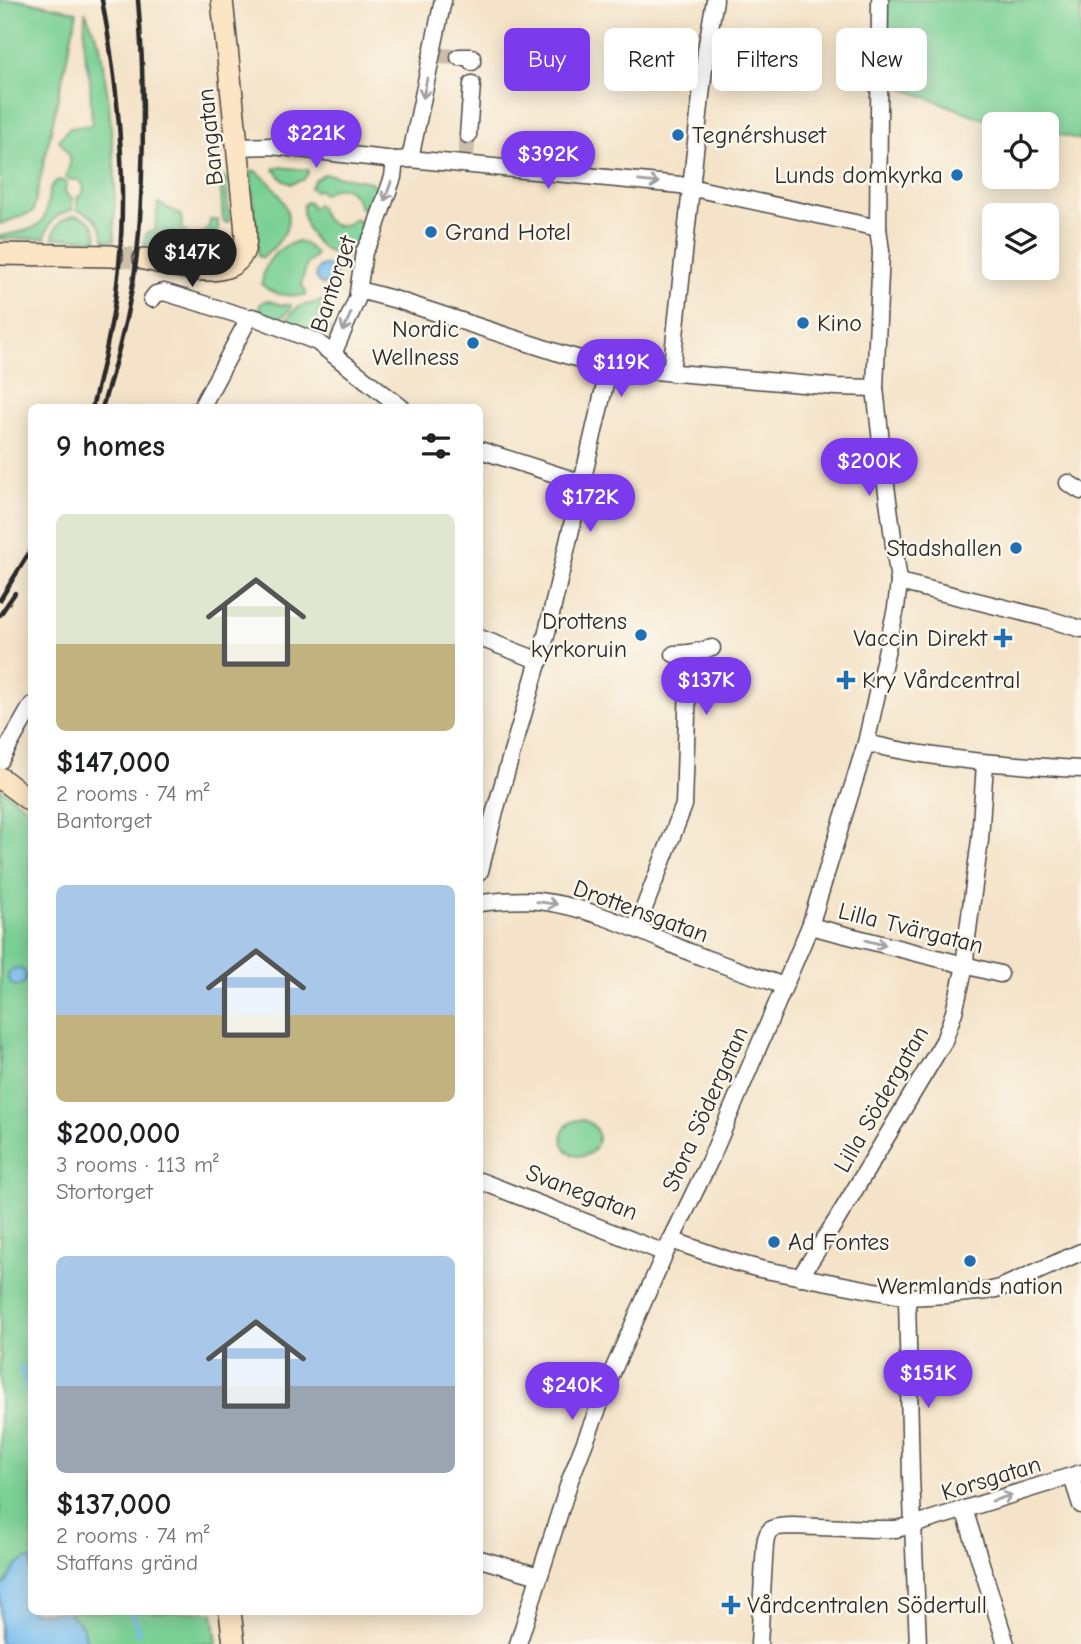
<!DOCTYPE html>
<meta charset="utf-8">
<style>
:root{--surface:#fff;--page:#f6f6f6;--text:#202124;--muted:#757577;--accent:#7c3aed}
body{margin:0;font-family:"Comic Neue",sans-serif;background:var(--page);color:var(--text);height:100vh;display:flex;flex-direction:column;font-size:26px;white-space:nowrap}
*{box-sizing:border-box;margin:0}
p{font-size:23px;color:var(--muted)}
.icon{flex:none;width:38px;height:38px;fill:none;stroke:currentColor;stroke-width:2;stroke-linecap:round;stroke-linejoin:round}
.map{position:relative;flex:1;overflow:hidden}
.details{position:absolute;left:28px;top:404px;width:455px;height:1211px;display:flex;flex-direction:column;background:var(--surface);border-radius:10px;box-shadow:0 4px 18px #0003}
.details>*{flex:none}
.banner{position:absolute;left:504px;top:28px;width:471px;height:63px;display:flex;gap:14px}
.tools{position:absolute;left:982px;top:112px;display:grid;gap:14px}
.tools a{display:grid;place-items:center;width:77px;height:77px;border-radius:10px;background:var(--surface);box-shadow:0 4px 18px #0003;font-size:35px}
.price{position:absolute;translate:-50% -60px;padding:0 16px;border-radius:24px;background:var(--accent);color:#fff;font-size:23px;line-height:46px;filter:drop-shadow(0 2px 4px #0008)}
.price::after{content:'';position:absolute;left:50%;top:42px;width:21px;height:16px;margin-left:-10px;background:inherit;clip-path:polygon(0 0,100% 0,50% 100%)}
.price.on{background:#222;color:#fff}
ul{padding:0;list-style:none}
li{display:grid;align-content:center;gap:14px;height:371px;padding:0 28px}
li span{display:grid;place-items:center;height:217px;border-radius:10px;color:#555}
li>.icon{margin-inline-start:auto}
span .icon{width:126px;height:126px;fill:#fffc;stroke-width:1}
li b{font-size:30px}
h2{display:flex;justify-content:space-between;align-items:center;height:84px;padding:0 28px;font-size:30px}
.chip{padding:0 24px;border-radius:10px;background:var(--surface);box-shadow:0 4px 18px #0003;font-size:24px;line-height:63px}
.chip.on{background:var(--accent);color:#fff}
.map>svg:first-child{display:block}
.green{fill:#7ad094;stroke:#527e60;stroke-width:2}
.water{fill:#77beef;stroke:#51748d;stroke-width:2}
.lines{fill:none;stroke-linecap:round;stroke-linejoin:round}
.stream{stroke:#77beef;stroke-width:4.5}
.street-tunnel{stroke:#ccbea9;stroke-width:16;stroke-dasharray:16 8;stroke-linecap:butt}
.secondary-tunnel{stroke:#ccbea9;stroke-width:21;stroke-dasharray:21 10;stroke-linecap:butt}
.street-casing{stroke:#494743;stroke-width:19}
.secondary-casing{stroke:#494743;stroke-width:24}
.street{stroke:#fff;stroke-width:16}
.secondary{stroke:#fce5c4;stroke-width:21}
.rail{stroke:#2b2b2b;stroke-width:4.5}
.oneway{stroke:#a0a0a0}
.poi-dot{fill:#1f6fb2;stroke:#fbf7ec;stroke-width:2.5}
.labels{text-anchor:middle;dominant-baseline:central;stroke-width:5;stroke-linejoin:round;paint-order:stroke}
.poi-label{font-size:24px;fill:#2b2b2b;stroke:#fbf7ec;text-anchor:start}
.street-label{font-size:24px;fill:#2b2b2b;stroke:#fbf7ec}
</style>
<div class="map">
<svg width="1081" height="1644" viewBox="0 0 1081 1644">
<rect width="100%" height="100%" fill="#fbf7ec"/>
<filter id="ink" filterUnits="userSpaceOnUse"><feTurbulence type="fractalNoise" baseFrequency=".0143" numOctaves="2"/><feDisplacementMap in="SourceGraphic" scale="14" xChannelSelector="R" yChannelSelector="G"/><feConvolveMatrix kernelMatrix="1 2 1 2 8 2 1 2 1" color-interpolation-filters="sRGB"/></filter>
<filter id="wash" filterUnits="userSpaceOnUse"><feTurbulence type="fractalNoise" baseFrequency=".00686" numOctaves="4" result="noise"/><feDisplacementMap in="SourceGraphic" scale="28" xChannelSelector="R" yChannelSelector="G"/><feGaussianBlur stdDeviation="1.57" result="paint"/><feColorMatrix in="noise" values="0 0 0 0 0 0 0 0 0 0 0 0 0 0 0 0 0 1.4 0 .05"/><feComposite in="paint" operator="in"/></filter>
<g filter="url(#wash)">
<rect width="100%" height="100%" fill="#f4e3c8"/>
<!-- green -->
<g class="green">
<path d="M0,0H23L77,12L33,212L0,224Z"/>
<path d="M885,0H1081V140L1048,131L1047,135L1046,124H997L885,82Z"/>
<path d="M85,11L100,45L109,104L115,177L114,241L104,240C102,223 93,213 77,210V198L83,193L84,187L79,180H71L65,176C75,158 70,155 59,140L69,128L92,125L90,79L84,52Z"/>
<path d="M279,167L308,170V174L303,180L291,184L283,180L274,169L275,168Z"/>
<path d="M252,171H256C275,185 299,212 282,237C277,245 270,251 263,258L258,256L251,178Z"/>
<path d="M325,174L371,182C379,191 375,199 371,209L368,210L360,207C354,188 340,182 324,194L321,193L319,189L315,191L310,188L315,180Z"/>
<path d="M220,177L226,178L229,218L228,223H226L223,220Z"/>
<path d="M59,180L67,182L65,190L67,195L72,198V210C57,213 48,222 45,238L0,239V236C12,233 29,232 39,224C53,213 42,187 59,180Z"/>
<path d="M306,202L310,203L312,208L317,205L320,207C323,225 341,232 354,219L363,223L364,227C361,234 358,248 352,253C349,255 345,255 341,255C318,253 301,226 303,205Z"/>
<path d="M158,203L181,215C181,216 182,225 182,227C188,243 209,237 210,220H218V232C198,258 172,249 144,245L146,233L155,231Z"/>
<path d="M76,215C89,218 97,225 97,239L53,238C55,224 63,217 76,215Z"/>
<path d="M297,242L304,243L316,253L315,257L307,264L301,284L306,292V295C290,297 274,296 262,285C263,264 276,246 297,242Z"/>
<path d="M266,300L282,305H291V309L279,319L262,312L259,310L260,304Z"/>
<path d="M326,300L328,304L320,309L317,317L322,325L330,328L331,337L324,339L286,322V320L298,307Z"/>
<path d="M0,788L32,812V1612H213L217,1644H0Z"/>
<circle cx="580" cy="1138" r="18"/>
</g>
<!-- water -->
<g class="water">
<circle cx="326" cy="275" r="10"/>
<circle cx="17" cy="977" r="9"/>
<path d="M26,1559H31L32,1612H68L82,1626L88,1644H0V1586C9,1583 8,1578 13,1570C16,1566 21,1562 26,1559Z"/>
</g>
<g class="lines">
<!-- stream -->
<g class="stream">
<path d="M21,1367L24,1382L32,1397"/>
<path d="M130,1612C138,1619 136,1625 138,1634"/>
</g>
</g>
</g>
<g filter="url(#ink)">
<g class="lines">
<!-- street-tunnel -->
<g class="street-tunnel">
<path d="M439,56L459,57"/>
<path d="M466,155L468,135"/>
</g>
<!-- secondary-tunnel -->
<path class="secondary-tunnel" d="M112,256L144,259"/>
<!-- street casing -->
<g class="street-casing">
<g id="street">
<path d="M459,57H472V62"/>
<path d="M468,135L472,84"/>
<path d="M237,147L272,146L395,160L410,159L680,185L878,228"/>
<path d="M410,159L443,0"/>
<path d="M359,290L397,300L562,354L609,367L836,387L875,388"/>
<path d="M152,299L156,294L164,292L249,318L252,317L259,319L317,342L402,408"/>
<path d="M333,354L357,299L364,252L374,233L378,220L393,177L395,160"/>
<path d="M671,373L706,50L715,0"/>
<path d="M201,408L249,318"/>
<path d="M480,450L583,483"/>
<path d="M1068,483L1081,491"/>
<path d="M899,582L1045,618L1081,629"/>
<path d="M480,638L540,661"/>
<path d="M674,654L689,653L712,648"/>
<path d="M866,743C937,760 1008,765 1081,769"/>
<path d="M0,761L32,705"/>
<path d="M480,871L495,811L546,636L609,367"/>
<path d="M480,903C499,901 519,899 539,901C592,907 644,933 692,953C722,965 753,975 784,986"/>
<path d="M810,926L1000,974"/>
<path d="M636,929L684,805L689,653"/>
<path d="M480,1181L665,1253"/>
<path d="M671,1240L734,1262L760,1269L907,1297L947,1295L987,1291L1000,1288L1081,1252"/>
<path d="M800,1277L836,1221L944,1041L954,1012L965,966L966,945L980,840L985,763"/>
<path d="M907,1297L911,1476L918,1644"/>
<path d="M1072,1477L1081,1505"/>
<path d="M964,1509L1006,1644"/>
<path d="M480,1559L539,1576"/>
<path d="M518,1644L570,1480L614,1368L665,1253L711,1158L810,926L866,743L896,608L899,582L885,478L875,388L881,251L878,228L880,0"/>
<path d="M759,1644L765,1544C767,1525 776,1527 792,1526L874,1529H896L913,1525L1081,1473"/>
</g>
</g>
<!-- secondary casing -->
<g class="secondary-casing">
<g id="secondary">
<path d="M0,254L112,256"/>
<path d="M144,259C171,264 236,287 245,246C247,235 245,223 244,212L222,0"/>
<path d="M0,778L32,802"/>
<path d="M230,1612L234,1644"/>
</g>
</g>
<!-- street -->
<use href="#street" class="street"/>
<!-- secondary -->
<use href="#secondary" class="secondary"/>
<!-- rail -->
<g class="rail">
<path d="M92,408C102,370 111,332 116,293C129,196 120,96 102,0"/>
<path d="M102,408C114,370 124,332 131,294C139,253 141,212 142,171C144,114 143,57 138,0"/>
<path d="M0,600L32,548"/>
<path d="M0,615L15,593"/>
</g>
</g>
<!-- one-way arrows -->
<defs><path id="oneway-shaft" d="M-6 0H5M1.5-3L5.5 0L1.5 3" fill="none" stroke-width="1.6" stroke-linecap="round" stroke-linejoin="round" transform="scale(1.75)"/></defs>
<g class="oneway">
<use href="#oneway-shaft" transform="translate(425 88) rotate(101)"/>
<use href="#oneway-shaft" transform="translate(649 182) rotate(6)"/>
<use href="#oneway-shaft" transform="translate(388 191) rotate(109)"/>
<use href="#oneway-shaft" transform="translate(347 322) rotate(113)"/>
<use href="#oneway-shaft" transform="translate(547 903) rotate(8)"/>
<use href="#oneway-shaft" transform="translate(876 943) rotate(14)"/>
<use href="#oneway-shaft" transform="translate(1002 1498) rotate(-17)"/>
</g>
</g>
<!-- markers -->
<g class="poi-dot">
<circle cx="678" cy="135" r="7"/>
<circle cx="957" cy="175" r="7"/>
<circle cx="431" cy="232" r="7"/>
<circle cx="803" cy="323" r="7"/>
<circle cx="473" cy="343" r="7"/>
<circle cx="1016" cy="548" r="7"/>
<circle cx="641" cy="635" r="7"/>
<path d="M999.5 627.5h7v7h7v7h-7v7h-7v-7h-7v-7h7z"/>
<path d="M842.5 669.5h7v7h7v7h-7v7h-7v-7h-7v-7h7z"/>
<circle cx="774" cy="1242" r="7"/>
<circle cx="970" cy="1261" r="7"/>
<path d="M727.5 1594.5h7v7h7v7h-7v7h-7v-7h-7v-7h7z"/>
</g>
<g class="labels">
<!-- poi labels -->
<g class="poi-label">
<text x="692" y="135">Tegnérshuset</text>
<text x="943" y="175" text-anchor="end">Lunds domkyrka</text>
<text x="445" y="232">Grand Hotel</text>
<text x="817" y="323">Kino</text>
<text x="459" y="329" text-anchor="end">Nordic<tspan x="459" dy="28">Wellness</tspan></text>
<text x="1002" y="548" text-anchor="end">Stadshallen</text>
<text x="627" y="621" text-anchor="end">Drottens<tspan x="627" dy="28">kyrkoruin</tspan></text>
<text x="987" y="638" text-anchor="end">Vaccin Direkt</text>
<text x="862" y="680">Kry Vårdcentral</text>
<text x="788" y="1242">Ad Fontes</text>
<text x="970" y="1286" text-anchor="middle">Wermlands nation</text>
<text x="747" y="1605">Vårdcentralen Södertull</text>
</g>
<!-- street labels -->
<g class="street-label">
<text transform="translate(210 137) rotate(-96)">Bangatan</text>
<text transform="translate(333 284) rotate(-72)">Bantorget</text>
<text transform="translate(641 911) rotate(20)">Drottensgatan</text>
<text transform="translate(911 928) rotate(14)">Lilla Tvärgatan</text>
<text transform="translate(881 1099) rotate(-60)">Lilla Södergatan</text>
<text transform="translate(705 1109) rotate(-66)">Stora Södergatan</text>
<text transform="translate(582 1192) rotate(21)">Svanegatan</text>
<text transform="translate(991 1478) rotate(-17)">Korsgatan</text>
</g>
</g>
</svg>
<div class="tools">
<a><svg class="icon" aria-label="locate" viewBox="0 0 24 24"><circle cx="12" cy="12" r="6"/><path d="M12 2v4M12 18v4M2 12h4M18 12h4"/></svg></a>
<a><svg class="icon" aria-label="layers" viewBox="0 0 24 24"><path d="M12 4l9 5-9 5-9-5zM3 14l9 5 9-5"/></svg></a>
</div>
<b class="price" style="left:316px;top:170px">$221K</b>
<b class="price" style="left:548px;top:191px">$392K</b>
<b class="price on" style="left:192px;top:289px">$147K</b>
<b class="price" style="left:621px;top:399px">$119K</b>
<b class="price" style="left:869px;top:498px">$200K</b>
<b class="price" style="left:590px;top:534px">$172K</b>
<b class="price" style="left:706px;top:717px">$137K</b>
<b class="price" style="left:928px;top:1410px">$151K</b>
<b class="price" style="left:572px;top:1422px">$240K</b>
<div class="banner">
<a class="chip on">Buy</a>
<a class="chip">Rent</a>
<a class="chip">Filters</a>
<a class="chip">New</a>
</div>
<section class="details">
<h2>9 homes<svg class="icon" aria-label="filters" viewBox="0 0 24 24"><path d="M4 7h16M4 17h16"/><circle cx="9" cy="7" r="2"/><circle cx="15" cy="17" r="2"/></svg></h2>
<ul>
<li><span style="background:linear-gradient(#dfe7d0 60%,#c2b280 0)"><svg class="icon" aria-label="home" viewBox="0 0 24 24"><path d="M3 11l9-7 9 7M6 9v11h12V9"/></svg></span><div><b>$147,000</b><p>2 rooms · 74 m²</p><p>Bantorget</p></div></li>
<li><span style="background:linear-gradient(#a9c7e8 60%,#c2b280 0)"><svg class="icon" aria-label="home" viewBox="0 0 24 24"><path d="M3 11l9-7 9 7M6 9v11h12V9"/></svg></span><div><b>$200,000</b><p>3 rooms · 113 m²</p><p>Stortorget</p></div></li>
<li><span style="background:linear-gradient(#a9c7e8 60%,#9aa5b1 0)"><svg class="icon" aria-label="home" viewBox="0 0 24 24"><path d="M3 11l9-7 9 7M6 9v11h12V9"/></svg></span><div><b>$137,000</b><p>2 rooms · 74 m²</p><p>Staffans gränd</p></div></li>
</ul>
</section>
</div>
